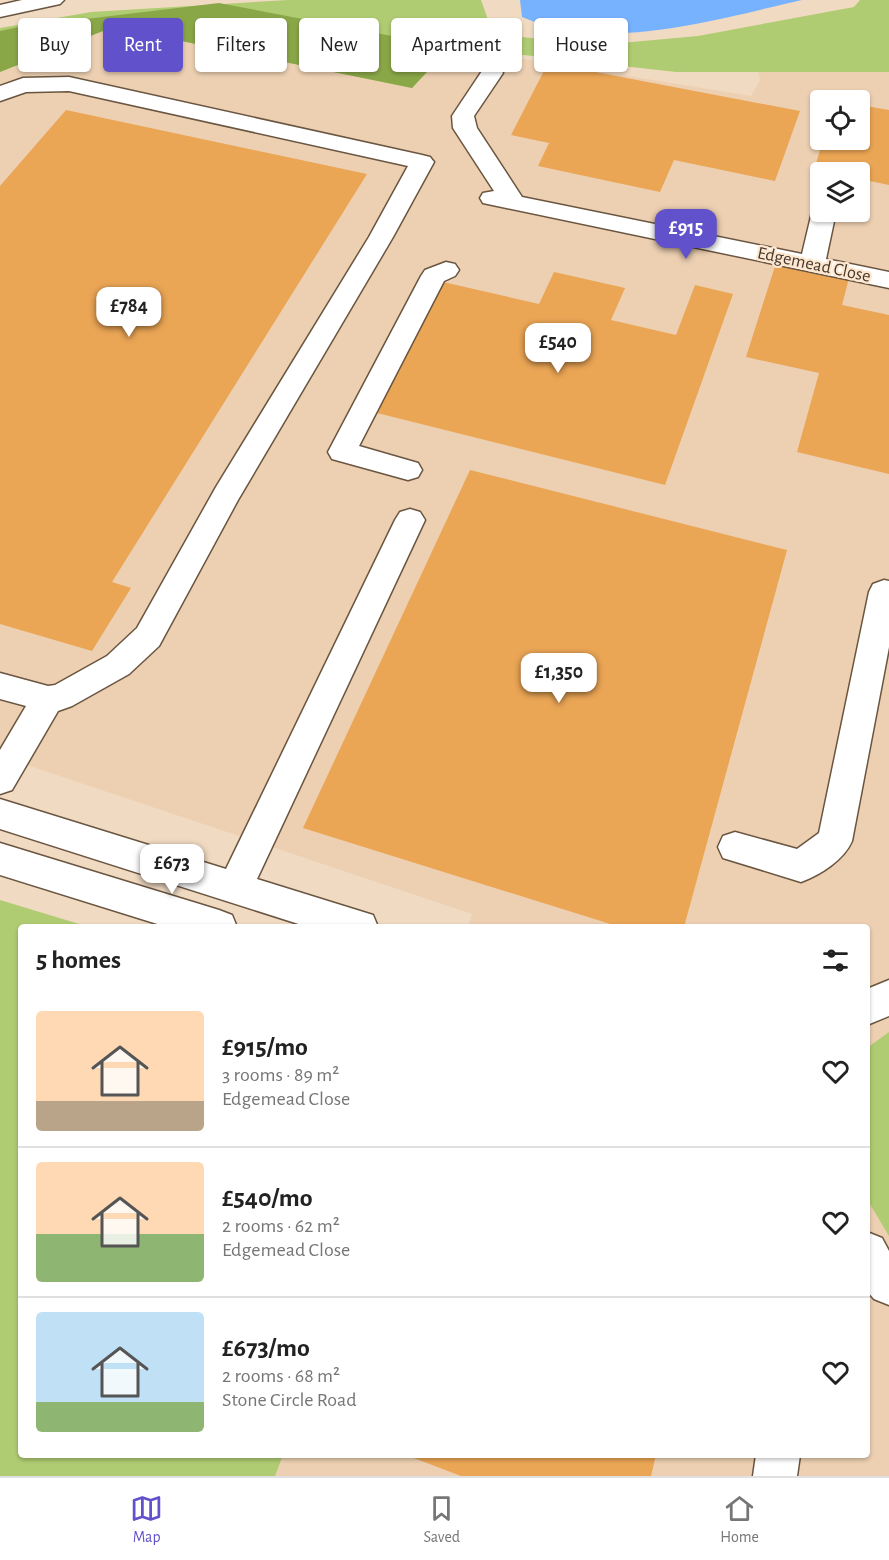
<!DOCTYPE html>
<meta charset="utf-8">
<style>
:root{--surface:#fff;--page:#f6f6f6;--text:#222;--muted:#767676;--line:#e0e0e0;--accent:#6152cb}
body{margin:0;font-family:"Alegreya Sans",sans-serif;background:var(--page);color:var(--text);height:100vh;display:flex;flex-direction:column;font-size:22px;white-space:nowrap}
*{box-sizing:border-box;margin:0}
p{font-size:20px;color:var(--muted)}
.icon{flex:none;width:33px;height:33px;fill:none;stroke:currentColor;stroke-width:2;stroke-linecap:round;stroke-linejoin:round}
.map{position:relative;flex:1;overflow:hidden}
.drawer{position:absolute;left:18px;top:924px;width:852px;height:534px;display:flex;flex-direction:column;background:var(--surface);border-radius:6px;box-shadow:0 2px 4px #0004}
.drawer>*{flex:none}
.hud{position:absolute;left:18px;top:18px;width:854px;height:54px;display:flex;gap:12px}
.buttons{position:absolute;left:810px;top:90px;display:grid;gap:12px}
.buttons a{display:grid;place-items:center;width:60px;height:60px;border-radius:6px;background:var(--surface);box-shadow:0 2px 4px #0004;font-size:30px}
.price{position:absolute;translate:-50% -51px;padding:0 14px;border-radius:12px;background:#fff;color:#222;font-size:20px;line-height:39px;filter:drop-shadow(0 2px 3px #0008)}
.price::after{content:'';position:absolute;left:50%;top:36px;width:18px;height:14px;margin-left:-9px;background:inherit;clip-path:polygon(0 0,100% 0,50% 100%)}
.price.selected{background:var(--accent);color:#fff}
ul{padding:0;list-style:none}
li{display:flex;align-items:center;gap:18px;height:150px;padding:0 18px}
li+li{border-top:2px solid var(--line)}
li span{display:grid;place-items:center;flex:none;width:168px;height:120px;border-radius:6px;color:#555}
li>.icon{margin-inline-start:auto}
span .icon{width:72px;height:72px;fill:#fffc;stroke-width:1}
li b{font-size:26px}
h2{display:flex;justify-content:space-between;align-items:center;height:72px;padding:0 18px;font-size:26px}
.chip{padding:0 21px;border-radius:6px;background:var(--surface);box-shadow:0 2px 4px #0004;font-size:21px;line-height:54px}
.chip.selected{background:var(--accent);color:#fff}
.menu{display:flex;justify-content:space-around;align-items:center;height:84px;border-top:2px solid var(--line);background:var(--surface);font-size:16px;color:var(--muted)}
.menu a{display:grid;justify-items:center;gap:3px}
.menu .selected{color:var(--accent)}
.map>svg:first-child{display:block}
.built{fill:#edd0b2;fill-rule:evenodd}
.green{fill:#afcc72}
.forest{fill:#8aa748}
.water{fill:#77b2fe}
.building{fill:#eaa555}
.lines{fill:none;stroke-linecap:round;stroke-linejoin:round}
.minor-casing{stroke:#695540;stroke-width:3}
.highway-casing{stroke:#695540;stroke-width:3}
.minor{fill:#fff;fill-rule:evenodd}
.highway{fill:#fff;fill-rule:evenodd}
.labels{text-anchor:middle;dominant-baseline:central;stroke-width:4.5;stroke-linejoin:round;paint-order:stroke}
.far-street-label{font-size:18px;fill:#433930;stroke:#ffe7cf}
</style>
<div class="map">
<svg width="889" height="1476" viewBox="0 0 889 1476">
<rect width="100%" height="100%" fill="#f1dac2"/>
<!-- built -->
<path class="built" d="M113,27L412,88L450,47L751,96L760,80L755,59L889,62V1476H275L283,1455H867V927H468L472,914L0,756V72ZM820,100H860V140H820ZM820,172H860V212H820Z"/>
<!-- green -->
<g class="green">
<path d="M288,0H481L493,34L599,45L698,36L854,7L860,0H889V72H676L451,47L412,88L113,27L0,72V28L91,12Z"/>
<path d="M0,900L89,927H21V1455H283L275,1476H0Z"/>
<path d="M889,1032V1236L867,1199V1048Z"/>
</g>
<!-- forest -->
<path class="forest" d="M219,3L450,47L412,88L113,27L0,72V31L19,27Z"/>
<!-- water -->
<path class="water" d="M520,0H802C717,19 605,54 522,17Z"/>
<!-- building -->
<g class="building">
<path d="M548,63L800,111L775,181L674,160L660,192L538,166L549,143L511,135Z"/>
<path d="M860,105L889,110V185L860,179V172L814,170L823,140H860Z"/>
<path d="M66,110L367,174L112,582L131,588L92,651L0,624V186Z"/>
<path d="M776,263L849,278L842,305L889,315V474L797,452L819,373L746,357Z"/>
<path d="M554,272L625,288L611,320L676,335L695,285L733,294L665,485L373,412L443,282L539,304Z"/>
<path d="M470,470L787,550L684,927H620L303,828Z"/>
<path d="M406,1455H656L651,1476H461Z"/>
</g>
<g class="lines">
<!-- minor casing -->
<g class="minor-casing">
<g id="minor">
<path d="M492,66L500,68L503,73L474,116L477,128L522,197L802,254L812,212L820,205V212H836L826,259L889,272V288L483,203L480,198L483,193L494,191L453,128L452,116L484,68Z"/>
<path d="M69,77L422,155L430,157L434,162L393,237L238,500L159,646L129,674L72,706L58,711L12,790L0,794V750L26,706L0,699V673L48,686L55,685L107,656L137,628L216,487L369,237L408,166L69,91L26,92L0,101V86L23,78Z"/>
<path d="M446,262L455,264L459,270L455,276L444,281L359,446L418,463L422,470L418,477L408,480L332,459L328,452L421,276L425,270Z"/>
<path d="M410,509L420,512L425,520L257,879L373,915L378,927H308L0,829V799L226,869L395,520L400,512Z"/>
<path d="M884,580L889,581V647L852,841C844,860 820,875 801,882L723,858L718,847L723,836L735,832L797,849L819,833L869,592L873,584Z"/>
<path d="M0,843L219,910L232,915L237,927H167L0,875Z"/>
<path d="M889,980V1016L867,1025V989Z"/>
<path d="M867,1232L882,1238L889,1251V1305L874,1299L867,1291Z"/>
<path d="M756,1455H800L797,1476H753Z"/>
</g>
</g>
<!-- highway casing -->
<g class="highway-casing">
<path id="highway" d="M22,0H64L60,4L0,17V5Z"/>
</g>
<!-- minor -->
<use href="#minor" class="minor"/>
<!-- highway -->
<use href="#highway" class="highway"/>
</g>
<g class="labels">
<!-- far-street labels -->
<g class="far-street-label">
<text transform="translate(814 265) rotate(12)">Edgemead Close</text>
</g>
</g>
</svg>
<div class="buttons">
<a><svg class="icon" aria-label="locate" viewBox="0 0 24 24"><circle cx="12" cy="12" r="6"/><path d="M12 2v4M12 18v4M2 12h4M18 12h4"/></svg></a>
<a><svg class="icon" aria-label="layers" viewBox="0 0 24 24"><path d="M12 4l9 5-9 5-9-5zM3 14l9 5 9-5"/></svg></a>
</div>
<b class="price selected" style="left:686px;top:260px">£915</b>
<b class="price" style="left:129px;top:338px">£784</b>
<b class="price" style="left:558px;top:374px">£540</b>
<b class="price" style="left:559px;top:704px">£1,350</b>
<b class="price" style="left:172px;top:895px">£673</b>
<div class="hud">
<a class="chip">Buy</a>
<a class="chip selected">Rent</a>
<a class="chip">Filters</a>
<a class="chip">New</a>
<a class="chip">Apartment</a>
<a class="chip">House</a>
</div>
<section class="drawer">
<h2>5 homes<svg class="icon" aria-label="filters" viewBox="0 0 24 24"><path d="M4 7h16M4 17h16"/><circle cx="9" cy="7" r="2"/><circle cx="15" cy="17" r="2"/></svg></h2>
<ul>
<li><span style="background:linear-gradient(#ffd9b3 75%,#b9a48a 0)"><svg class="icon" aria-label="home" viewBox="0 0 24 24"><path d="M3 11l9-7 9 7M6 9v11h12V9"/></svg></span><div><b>£915/mo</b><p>3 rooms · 89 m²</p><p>Edgemead Close</p></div><svg class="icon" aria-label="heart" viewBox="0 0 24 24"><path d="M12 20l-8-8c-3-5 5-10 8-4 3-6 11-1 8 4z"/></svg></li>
<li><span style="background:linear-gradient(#ffd9b3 60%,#8fb573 0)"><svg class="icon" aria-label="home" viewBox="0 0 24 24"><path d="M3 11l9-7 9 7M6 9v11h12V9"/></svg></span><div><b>£540/mo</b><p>2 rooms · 62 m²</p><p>Edgemead Close</p></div><svg class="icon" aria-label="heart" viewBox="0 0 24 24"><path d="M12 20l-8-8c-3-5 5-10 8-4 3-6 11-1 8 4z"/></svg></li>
<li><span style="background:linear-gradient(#bfe0f5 75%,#8fb573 0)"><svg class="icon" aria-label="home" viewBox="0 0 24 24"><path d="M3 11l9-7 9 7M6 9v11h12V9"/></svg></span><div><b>£673/mo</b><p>2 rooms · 68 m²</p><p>Stone Circle Road</p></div><svg class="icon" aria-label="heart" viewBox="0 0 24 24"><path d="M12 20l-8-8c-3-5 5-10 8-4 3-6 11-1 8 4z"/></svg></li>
</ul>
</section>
</div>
<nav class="menu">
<a class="selected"><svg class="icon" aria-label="map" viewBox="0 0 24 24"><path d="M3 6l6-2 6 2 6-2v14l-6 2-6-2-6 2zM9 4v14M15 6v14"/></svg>Map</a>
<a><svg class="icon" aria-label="saved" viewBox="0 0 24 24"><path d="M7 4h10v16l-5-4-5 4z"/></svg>Saved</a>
<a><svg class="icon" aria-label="home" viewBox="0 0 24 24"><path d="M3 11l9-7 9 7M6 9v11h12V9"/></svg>Home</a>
</nav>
